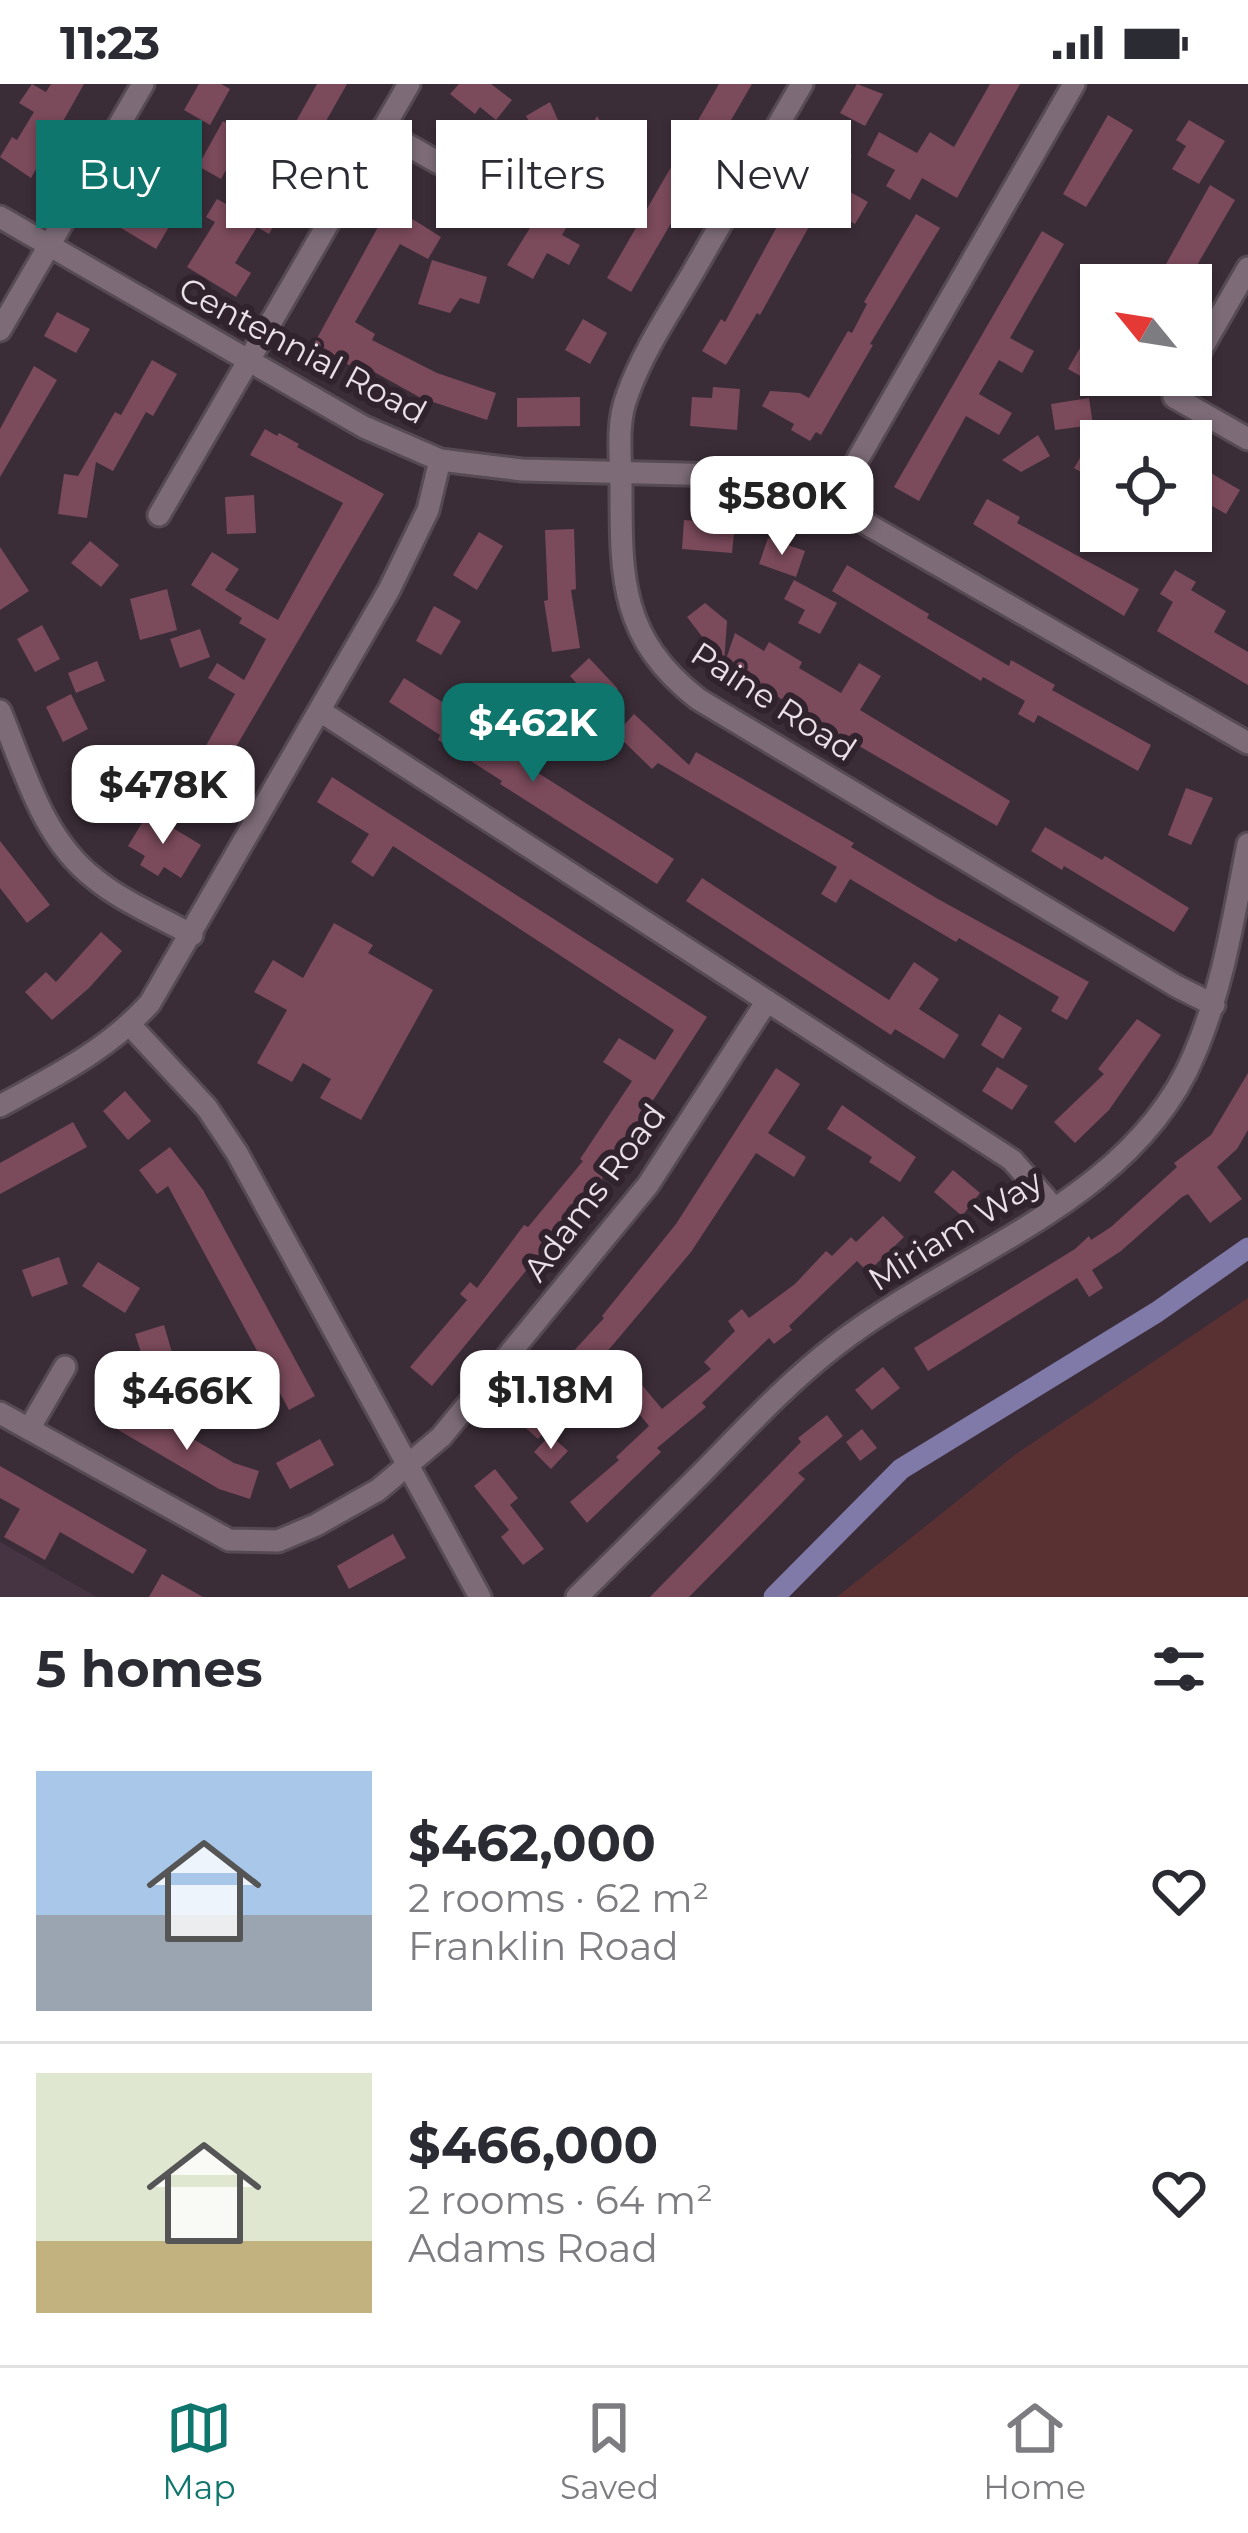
<!DOCTYPE html>
<meta charset="utf-8">
<style>
:root{--surface:#fff;--page:#f7f7f7;--text:#2b2b33;--muted:#7c7c81;--line:#e1e1e2;--accent:#0f766e}
body{margin:0;font-family:Montserrat,sans-serif;background:var(--page);color:var(--text);height:100vh;display:flex;flex-direction:column;font-size:45px;white-space:nowrap}
*{box-sizing:border-box;margin:0}
p{font-size:39px;color:var(--muted)}
.icon{flex:none;width:66px;height:66px;fill:none;stroke:currentColor;stroke-width:2;stroke-linecap:round;stroke-linejoin:round}
.map{position:relative;height:1513px;overflow:hidden}
.panel{display:flex;flex-direction:column;background:var(--surface);flex:1}
.panel>*{flex:none}
.banner{position:absolute;left:36px;top:36px;width:1176px;height:108px;display:flex;gap:24px}
.needle{width:78px;rotate:300deg}
.fabs{position:absolute;left:1080px;top:180px;display:grid;gap:24px}
.fabs a{display:grid;place-items:center;width:132px;height:132px;border-radius:0px;background:var(--surface);box-shadow:0 3px 9px #0004;font-size:60px}
.price{position:absolute;translate:-50% -102px;padding:0 27px;border-radius:24px;background:#fff;color:#222;font-size:39px;line-height:78px;filter:drop-shadow(0 3px 6px #0008)}
.price::after{content:'';position:absolute;left:50%;top:72px;width:36px;height:27px;margin-left:-18px;background:inherit;clip-path:polygon(0 0,100% 0,50% 100%)}
.price.active{background:var(--accent);color:#fff}
ul{padding:0;list-style:none}
li{display:flex;align-items:center;gap:36px;height:300px;padding:0 36px}
li+li{border-top:3px solid var(--line)}
li span{display:grid;place-items:center;flex:none;width:336px;height:240px;border-radius:0px;color:#555}
li>.icon{margin-inline-start:auto}
span .icon{width:144px;height:144px;fill:#fffc;stroke-width:1}
li b{font-size:51px}
h2{display:flex;justify-content:space-between;align-items:center;height:144px;padding:0 36px;font-size:51px}
.tag{padding:0 42px;border-radius:0px;background:var(--surface);box-shadow:0 3px 9px #0004;font-size:42px;line-height:108px}
.tag.active{background:var(--accent);color:#fff}
.status{display:flex;justify-content:space-between;align-items:center;height:84px;padding:0 60px;background:var(--surface);direction:ltr}
.status svg{height:33px;fill:currentColor}
.tabs{display:flex;justify-content:space-around;align-items:center;height:168px;border-top:3px solid var(--line);background:var(--surface);font-size:33px;color:var(--muted)}
.tabs a{display:grid;justify-items:center;gap:6px}
.tabs .active{color:var(--accent)}
.map>svg:first-child{display:block}
.built{fill:#473443}
.green{fill:#5a3132}
.lines{fill:none;stroke-linecap:round;stroke-linejoin:round}
.canal{stroke:#807aa9;stroke-width:21}
.building{fill:#7b4a5b}
.minor-casing{stroke:#564a53;stroke-width:27}
.minor{stroke:#7d6c78;stroke-width:21}
.labels{text-anchor:middle;dominant-baseline:central;stroke-width:12;stroke-linejoin:round;paint-order:stroke}
.street-label{font-size:33px;fill:#eae0e7;stroke:#31232e}
</style>
<div class="status"><b>11:23</b><svg viewBox="0 0 49 12"><path d="M0 12V9h3v3zM5 12V6h3v6zM10 12V3h3v9zM15 12V0h3v12zM26 1h20v11H26zM47 4h2v5h-2z"/></svg></div>
<div class="map">
<svg width="1248" height="1513" viewBox="0 0 1248 1513">
<rect width="100%" height="100%" fill="#3b2d38"/>
<!-- built -->
<path class="built" d="M0,1458L97,1513H0Z"/>
<!-- green -->
<path class="green" d="M1248,1214V1513H837L1016,1370Z"/>
<g class="lines">
<!-- canal -->
<path class="canal" d="M774,1513L901,1385L1157,1228L1248,1164"/>
</g>
<!-- building -->
<g class="building">
<path d="M32,0L46,8L51,0H84L31,94L0,73L12,53L17,56L34,28L19,19Z"/>
<path d="M199,0H221L230,5L210,41L184,26Z"/>
<path d="M317,0H347L317,53L322,56L269,150L257,143L235,179L251,189L236,213L187,183L215,138L206,133L217,115L244,130Z"/>
<path d="M459,0H491L512,16L496,36L480,23L475,30L450,10Z"/>
<path d="M719,0H752L631,208L607,194Z"/>
<path d="M857,0L883,10L865,42L840,29Z"/>
<path d="M990,0H1020L957,114L922,94L910,116L886,102L895,86L867,71L879,48L917,69L930,48L954,63Z"/>
<path d="M550,18L565,52L544,64L526,32Z"/>
<path d="M1108,31L1133,46L1086,123L1063,110Z"/>
<path d="M597,32L609,51L573,74Z"/>
<path d="M1189,36L1225,57L1199,100L1172,85L1186,62L1176,56Z"/>
<path d="M223,37L246,50L221,95L198,82Z"/>
<path d="M168,56L194,70L176,102L150,88Z"/>
<path d="M828,58L852,72L836,100L868,118L855,140L821,121L760,231L757,229L726,281L702,267L721,235L725,238L792,115L795,116Z"/>
<path d="M564,89L589,104L562,151L580,161L569,181L547,169L533,195L507,181Z"/>
<path d="M1210,101L1235,116L1189,195L1165,182Z"/>
<path d="M135,120L170,141L156,165L121,144Z"/>
<path d="M390,121L441,153L428,175L400,160L355,238L375,250L372,256L437,289L496,309L487,336L421,314L358,279L355,285L315,258Z"/>
<path d="M916,130L940,144L870,260L873,261L821,351L816,348L810,357L791,346L794,340L762,322L770,307L800,309L809,314L848,247L852,249L867,220L864,218Z"/>
<path d="M1042,147L1064,160L1010,254L1034,267L1022,289L999,276L979,310L1012,329L999,351L966,332L919,417L894,403Z"/>
<path d="M432,176L487,193L479,220L460,214L450,229L418,220Z"/>
<path d="M1101,227V280L1091,298L1068,285Z"/>
<path d="M57,228L90,245L76,269L44,252Z"/>
<path d="M583,235L607,249L590,280L565,266Z"/>
<path d="M152,276L177,290L153,332L146,328L113,387L96,378L87,434L58,430L64,390L78,392L115,328L121,331Z"/>
<path d="M34,282L57,296L0,393V345Z"/>
<path d="M713,303L740,305L737,346L690,342L692,313L712,314Z"/>
<path d="M580,313V342L517,343V314Z"/>
<path d="M1089,314L1093,341L1055,346L1051,320Z"/>
<path d="M265,345L277,352L279,349L299,360L297,363L384,410L202,721L180,708L235,610L208,594L217,579L244,596L266,555L239,539L242,534L191,501L212,468L239,485L225,506L278,536L343,419L250,371Z"/>
<path d="M1038,351L1050,372L1021,388L1002,376Z"/>
<path d="M1089,359L1101,366V400L1074,384Z"/>
<path d="M1209,388L1240,406L1226,430L1195,412Z"/>
<path d="M254,411L256,449L227,450L225,413Z"/>
<path d="M987,415L1020,433L1017,439L1139,505L1124,532L973,440Z"/>
<path d="M684,436L735,440L732,469L682,465Z"/>
<path d="M574,445L576,505L571,506L580,564L552,568L544,517L548,516L545,446Z"/>
<path d="M479,448L503,462L477,506L453,491Z"/>
<path d="M768,454L805,467L796,493L759,480Z"/>
<path d="M90,457L119,481L101,503L71,479Z"/>
<path d="M0,463L29,507L0,526Z"/>
<path d="M847,481L929,530L927,534L1009,582L1011,576L1055,601L1052,606L1151,661L1138,687L1038,631L1034,639L1018,630L1025,617L983,593L981,597L832,507Z"/>
<path d="M1175,486L1196,498L1191,506L1226,527L1214,548L1248,568V601L1157,547L1173,518L1160,510Z"/>
<path d="M794,496L837,519L820,550L798,539L805,526L784,515Z"/>
<path d="M167,505L177,546L140,556L130,515Z"/>
<path d="M705,519L727,537L724,581L687,533Z"/>
<path d="M434,522L461,537L441,571L416,557Z"/>
<path d="M42,541L60,575L35,588L17,555Z"/>
<path d="M200,545L210,573L180,584L170,555Z"/>
<path d="M735,549L764,567L769,558L802,578L799,584L841,609L859,579L881,592L860,626L1010,717L997,742L809,633L725,578Z"/>
<path d="M589,574L618,605L589,631L602,646L585,661L568,642L580,631L567,617L581,604L570,592Z"/>
<path d="M97,577L105,597L76,609L68,589Z"/>
<path d="M404,594L447,621L443,626L494,661L674,775L657,800L500,700L502,697L438,656L440,651L389,618Z"/>
<path d="M71,610L88,645L63,658L46,623Z"/>
<path d="M634,630L689,681L696,668L854,759L851,763L938,815L1089,898L1067,936L1051,927L1059,913L959,854L956,858L850,795L836,819L821,810L837,783L658,679L652,685L616,650Z"/>
<path d="M100,676L117,710L91,723L74,688Z"/>
<path d="M154,685L178,698L165,721L141,708Z"/>
<path d="M332,693L707,933L587,1118L562,1147L560,1145L432,1302L410,1283L467,1216L460,1210L470,1198L477,1204L524,1141L528,1143L583,1077L580,1075L632,997L603,978L619,954L655,976L674,946L393,762L373,793L351,778L369,750L317,718Z"/>
<path d="M1186,704L1213,714L1191,761L1168,751Z"/>
<path d="M148,729L201,761L181,794L164,783L158,792L140,781L145,772L128,762Z"/>
<path d="M1045,743L1102,776L1105,772L1189,824L1174,848L1064,782L1062,786L1031,767Z"/>
<path d="M0,757L50,821L27,839L0,804Z"/>
<path d="M702,794L889,916L914,878L939,895L919,925L959,951L944,975L895,945L891,951L686,817Z"/>
<path d="M334,839L373,861L368,869L433,906L361,1036L320,1014L331,995L303,979L292,998L257,979L287,926L254,908L273,876L303,894Z"/>
<path d="M101,848L122,867L89,904L52,936L25,908L46,888L56,898Z"/>
<path d="M999,930L1022,944L1003,975L981,961Z"/>
<path d="M1137,935L1161,951L1109,1026L1075,1059L1054,1038L1104,990L1098,985Z"/>
<path d="M997,983L1028,1002L1012,1026L982,1007Z"/>
<path d="M776,984L800,1000L768,1049L806,1073L794,1093L756,1069L691,1168L579,1301L559,1283L604,1234L602,1232L676,1140Z"/>
<path d="M1248,989V1046L1237,1065L1217,1083L1242,1115L1210,1139L1188,1110L1182,1113L1121,1167L1092,1186L1103,1204L1089,1213L1077,1194L928,1287L914,1264L1075,1165L1089,1152L1091,1156L1111,1143L1177,1083L1174,1079L1211,1051Z"/>
<path d="M125,1007L151,1037L128,1056L103,1027Z"/>
<path d="M842,1021L916,1073L900,1098L869,1078L872,1073L827,1045Z"/>
<path d="M73,1038L87,1063L0,1110V1079Z"/>
<path d="M170,1063L203,1106L315,1312L289,1326L168,1102L157,1110L139,1086Z"/>
<path d="M953,1086L980,1109L962,1132L934,1108Z"/>
<path d="M883,1132L904,1153L868,1188L857,1177L789,1242L792,1246L774,1260L769,1254L702,1319L706,1323L657,1364L661,1368L587,1439L570,1418L619,1376L616,1373L649,1342L626,1314L642,1301L662,1325L711,1285L704,1278L735,1247L728,1237L742,1225L749,1234L795,1200L826,1167L832,1172L851,1153L856,1158Z"/>
<path d="M59,1173L68,1200L32,1213L22,1186Z"/>
<path d="M98,1178L140,1204L125,1229L82,1202Z"/>
<path d="M164,1241L175,1279L147,1287L135,1250Z"/>
<path d="M883,1283L900,1304L872,1326L855,1306Z"/>
<path d="M542,1310L563,1328L538,1355L518,1337Z"/>
<path d="M129,1321H135L234,1379L259,1387L250,1415L219,1405L115,1344Z"/>
<path d="M827,1331L843,1352L798,1389L805,1395L779,1422L689,1513H650L801,1358L798,1354Z"/>
<path d="M862,1345L877,1364L860,1377L846,1358Z"/>
<path d="M550,1351L568,1367L551,1385L534,1368Z"/>
<path d="M320,1355L334,1381L290,1405L276,1379Z"/>
<path d="M0,1382L147,1466L133,1490L60,1448L45,1476L4,1453L20,1425L0,1414Z"/>
<path d="M495,1385L518,1414L510,1421L544,1465L523,1481L501,1453L509,1446L474,1402Z"/>
<path d="M393,1450L406,1474L349,1505L337,1482Z"/>
<path d="M162,1490L203,1513H149Z"/>
</g>
<g class="lines">
<!-- minor casing -->
<g class="minor-casing">
<g id="minor">
<path d="M802,0C765,63 728,127 692,190C669,229 642,269 627,312C616,340 621,373 621,403C621,494 620,554 698,615L1176,902L1214,921"/>
<path d="M381,46L476,100"/>
<path d="M0,133L364,343L440,376L522,386L723,391L762,397L832,420L1248,659"/>
<path d="M0,246L143,0"/>
<path d="M1191,283L1248,184"/>
<path d="M1187,291L1174,313L1248,355"/>
<path d="M832,420L1074,0"/>
<path d="M159,431L409,0"/>
<path d="M0,627C25,687 42,754 95,795C123,818 160,833 192,851"/>
<path d="M320,627L1012,1076L1054,1124"/>
<path d="M130,941L207,1024L237,1069L480,1513"/>
<path d="M0,1022C55,992 108,966 150,919L389,506L428,426L440,376"/>
<path d="M0,1329L229,1456L278,1457L316,1441L378,1406L441,1353L648,1101L767,917"/>
<path d="M29,1345L65,1283"/>
<path d="M577,1513C618,1472 659,1432 700,1391C744,1346 788,1298 839,1259C956,1169 1132,1118 1194,971C1223,904 1234,831 1248,760"/>
</g>
</g>
<!-- minor -->
<use href="#minor" class="minor"/>
</g>
<g class="labels">
<!-- street labels -->
<g class="street-label">
<text transform="translate(303 266) rotate(28)">Centennial Road</text>
<text transform="translate(774 617) rotate(33)">Paine Road</text>
<text transform="translate(594 1108) rotate(-53)">Adams Road</text>
<text transform="translate(955 1146) rotate(-32)">Miriam Way</text>
</g>
</g>
</svg>
<div class="fabs">
<a><svg class="needle" viewBox="-14 -14 28 28"><path d="M0-13l5 13h-10z" fill="#e53935"/><path d="M0 13l5-13h-10z" fill="#7c7c81"/></svg></a>
<a><svg class="icon" aria-label="locate" viewBox="0 0 24 24"><circle cx="12" cy="12" r="6"/><path d="M12 2v4M12 18v4M2 12h4M18 12h4"/></svg></a>
</div>
<b class="price" style="left:782px;top:474px">$580K</b>
<b class="price active" style="left:533px;top:701px">$462K</b>
<b class="price" style="left:163px;top:763px">$478K</b>
<b class="price" style="left:551px;top:1368px">$1.18M</b>
<b class="price" style="left:187px;top:1369px">$466K</b>
<div class="banner">
<a class="tag active">Buy</a>
<a class="tag">Rent</a>
<a class="tag">Filters</a>
<a class="tag">New</a>
</div>
</div>
<section class="panel">
<h2>5 homes<svg class="icon" aria-label="filters" viewBox="0 0 24 24"><path d="M4 7h16M4 17h16"/><circle cx="9" cy="7" r="2"/><circle cx="15" cy="17" r="2"/></svg></h2>
<ul>
<li><span style="background:linear-gradient(#a9c7e8 60%,#9aa5b1 0)"><svg class="icon" aria-label="home" viewBox="0 0 24 24"><path d="M3 11l9-7 9 7M6 9v11h12V9"/></svg></span><div><b>$462,000</b><p>2 rooms · 62 m²</p><p>Franklin Road</p></div><svg class="icon" aria-label="heart" viewBox="0 0 24 24"><path d="M12 20l-8-8c-3-5 5-10 8-4 3-6 11-1 8 4z"/></svg></li>
<li><span style="background:linear-gradient(#dfe7d0 70%,#c2b280 0)"><svg class="icon" aria-label="home" viewBox="0 0 24 24"><path d="M3 11l9-7 9 7M6 9v11h12V9"/></svg></span><div><b>$466,000</b><p>2 rooms · 64 m²</p><p>Adams Road</p></div><svg class="icon" aria-label="heart" viewBox="0 0 24 24"><path d="M12 20l-8-8c-3-5 5-10 8-4 3-6 11-1 8 4z"/></svg></li>
</ul>
</section>
<nav class="tabs">
<a class="active"><svg class="icon" aria-label="map" viewBox="0 0 24 24"><path d="M3 6l6-2 6 2 6-2v14l-6 2-6-2-6 2zM9 4v14M15 6v14"/></svg>Map</a>
<a><svg class="icon" aria-label="saved" viewBox="0 0 24 24"><path d="M7 4h10v16l-5-4-5 4z"/></svg>Saved</a>
<a><svg class="icon" aria-label="home" viewBox="0 0 24 24"><path d="M3 11l9-7 9 7M6 9v11h12V9"/></svg>Home</a>
</nav>
